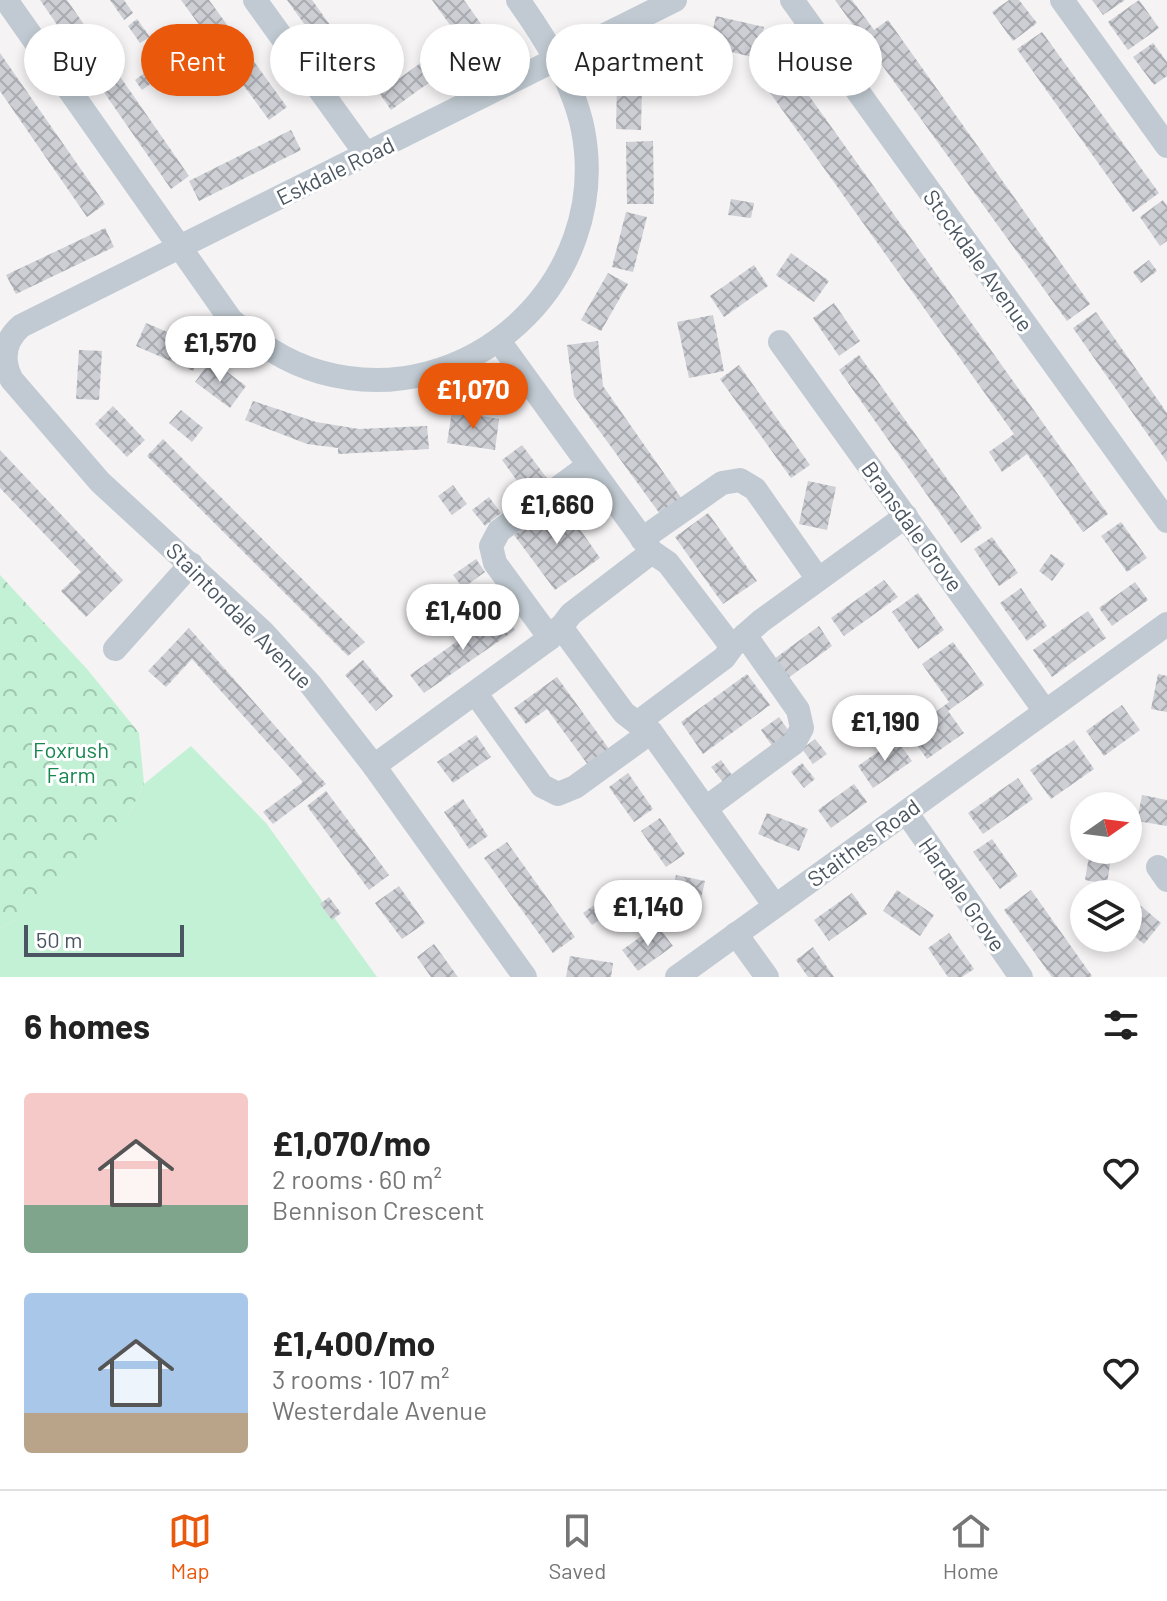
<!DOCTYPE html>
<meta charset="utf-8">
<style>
:root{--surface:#fff;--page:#f6f6f6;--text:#222;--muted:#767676;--line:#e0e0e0;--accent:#ea580c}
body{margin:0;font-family:Barlow,sans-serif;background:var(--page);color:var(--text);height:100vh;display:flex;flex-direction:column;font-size:30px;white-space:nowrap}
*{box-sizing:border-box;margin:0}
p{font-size:26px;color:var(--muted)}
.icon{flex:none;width:44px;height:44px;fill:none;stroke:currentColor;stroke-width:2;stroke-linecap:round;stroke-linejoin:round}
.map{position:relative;height:977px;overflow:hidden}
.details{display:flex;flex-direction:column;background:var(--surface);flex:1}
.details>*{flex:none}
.banner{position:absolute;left:24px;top:24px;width:1120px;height:72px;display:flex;gap:16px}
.needle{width:52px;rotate:76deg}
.buttons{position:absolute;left:1070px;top:792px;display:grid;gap:16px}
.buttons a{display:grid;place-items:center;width:72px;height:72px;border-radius:50%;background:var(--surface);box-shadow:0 4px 12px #0003;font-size:40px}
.scale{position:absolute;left:24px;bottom:20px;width:160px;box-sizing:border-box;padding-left:8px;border:4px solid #4a5661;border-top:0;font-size:22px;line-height:28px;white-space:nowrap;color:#4a5661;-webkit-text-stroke:6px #fff;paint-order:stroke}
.price{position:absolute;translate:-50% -68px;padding:0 18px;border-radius:28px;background:#fff;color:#222;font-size:26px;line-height:52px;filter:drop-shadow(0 2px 4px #0008)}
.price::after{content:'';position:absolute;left:50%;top:48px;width:24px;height:18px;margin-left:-12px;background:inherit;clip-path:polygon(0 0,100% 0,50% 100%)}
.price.on{background:var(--accent);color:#fff}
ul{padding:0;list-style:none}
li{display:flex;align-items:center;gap:24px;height:200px;padding:0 24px}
li span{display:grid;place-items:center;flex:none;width:224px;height:160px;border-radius:8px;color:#555}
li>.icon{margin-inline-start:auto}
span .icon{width:96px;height:96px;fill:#fffc;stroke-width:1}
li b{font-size:34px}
h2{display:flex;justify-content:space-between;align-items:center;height:96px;padding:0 24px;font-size:34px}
.pill{padding:0 28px;border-radius:36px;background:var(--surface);box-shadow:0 4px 12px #0003;font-size:28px;line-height:72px}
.pill.on{background:var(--accent);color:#fff}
.dock{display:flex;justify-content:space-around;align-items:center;height:112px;border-top:2px solid var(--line);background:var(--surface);font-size:22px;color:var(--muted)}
.dock a{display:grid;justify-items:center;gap:4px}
.dock .on{color:var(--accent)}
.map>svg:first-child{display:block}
.green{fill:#c3f1d5}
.forest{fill:url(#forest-crowns)}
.building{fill:url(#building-cross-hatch)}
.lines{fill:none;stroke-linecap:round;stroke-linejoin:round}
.minor{stroke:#c1cad2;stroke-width:24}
.labels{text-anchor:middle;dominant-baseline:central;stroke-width:6;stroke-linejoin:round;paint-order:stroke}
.street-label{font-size:22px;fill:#4a5661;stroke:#fff}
.park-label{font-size:22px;fill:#17864f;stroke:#fff}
</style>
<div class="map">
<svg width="1167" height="977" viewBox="0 0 1167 977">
<defs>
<pattern id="forest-crowns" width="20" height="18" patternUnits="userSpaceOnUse" patternTransform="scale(2)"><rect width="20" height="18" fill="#c3f1d5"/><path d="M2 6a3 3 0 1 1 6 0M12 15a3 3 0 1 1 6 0" fill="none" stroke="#a0c6b0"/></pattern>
<pattern id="building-cross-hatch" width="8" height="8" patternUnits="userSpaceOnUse" patternTransform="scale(2)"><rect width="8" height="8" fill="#cdcfd5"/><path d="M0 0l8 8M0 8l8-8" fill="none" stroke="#a8abb0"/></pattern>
</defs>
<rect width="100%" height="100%" fill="#f5f3f3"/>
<!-- green -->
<path class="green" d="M191,746L266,823L377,977H0V929L13,921L128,816L144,784Z"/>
<!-- forest -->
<path class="forest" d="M0,575L87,669L139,733L144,784L128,816L101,846L13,921L0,929Z"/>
<!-- building -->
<g class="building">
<path d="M40,0H67L189,176L171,189Z"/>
<path d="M110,0H124L133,13L124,20Z"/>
<path d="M181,0H209L287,107L269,120Z"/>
<path d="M287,0H312L369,79L352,90Z"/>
<path d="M432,0H464L491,38L391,110L379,93L458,36Z"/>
<path d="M835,0H852L874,30L888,20L1090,304L1067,321Z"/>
<path d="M1009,0H1019L1037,23L1013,41L992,12Z"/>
<path d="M1092,0H1125L1103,15Z"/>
<path d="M1139,0L1159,28L1128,50L1108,22Z"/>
<path d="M716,16L764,27L757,58L709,47Z"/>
<path d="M137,19L150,37L140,43L128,26Z"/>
<path d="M1042,32L1159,193L1133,212L1017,49Z"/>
<path d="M697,35L711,64L662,88L648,59Z"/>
<path d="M1153,43L1167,62V76L1154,85L1133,57Z"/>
<path d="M777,51L1108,514L1083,532L1027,454L1002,472L989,452L1014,434L753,69Z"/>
<path d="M0,53L105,204L87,217L0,91Z"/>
<path d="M153,67L160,77L142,90L135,80Z"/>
<path d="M617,82H642L641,130L616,129Z"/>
<path d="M291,130L301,150L199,201L189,181Z"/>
<path d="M653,141L654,204H627L626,142Z"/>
<path d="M731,199L754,203L751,218L728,215Z"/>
<path d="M1163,200L1167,206V241L1160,246L1140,217Z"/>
<path d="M626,212L647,217L633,272L612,267Z"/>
<path d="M105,228L114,247L16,294L6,275Z"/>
<path d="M791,253L829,281L814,302L776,275Z"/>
<path d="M1149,260L1157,271L1141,283L1133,272Z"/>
<path d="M754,265L768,286L724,317L710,296Z"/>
<path d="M608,273L628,284L601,331L581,320Z"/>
<path d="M834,303L860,341L839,356L813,318Z"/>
<path d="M1096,312L1167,413V462L1073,328Z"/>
<path d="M713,315L724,371L689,378L677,322Z"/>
<path d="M146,323L203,347L193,371L136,346Z"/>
<path d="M598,341L603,386L682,499L660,514L574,396L567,345Z"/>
<path d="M79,350L102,351L99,400L76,399Z"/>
<path d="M859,355L982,528L961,543L839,370Z"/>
<path d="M211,360L246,386L230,408L195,382Z"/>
<path d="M739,365L810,465L791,478L720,379Z"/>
<path d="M253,401L316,422L359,429L427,426L429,449L338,454V448L307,444L245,420Z"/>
<path d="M113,406L145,440L127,457L95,424Z"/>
<path d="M181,410L203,428L192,442L169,423Z"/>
<path d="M452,411L499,419L495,450L447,443Z"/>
<path d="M163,439L365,642L348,656L147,456Z"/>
<path d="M522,445L549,481L528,496L502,460Z"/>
<path d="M0,450L123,580L86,617L61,591L81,572L0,488Z"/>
<path d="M808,481L836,487L827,530L799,524Z"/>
<path d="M453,485L467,504L452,515L438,496Z"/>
<path d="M489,497L501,513L485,526L472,510Z"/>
<path d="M561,502L600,558L555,590L514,535Z"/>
<path d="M708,513L757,581L723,604L675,537Z"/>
<path d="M1121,522L1147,558L1127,572L1101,536Z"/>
<path d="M992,537L1018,573L999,586L974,549Z"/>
<path d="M1051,554L1065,564L1052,581L1039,571Z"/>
<path d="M476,559L485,572L463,588L453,575Z"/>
<path d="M884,580L898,597L844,636L831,618Z"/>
<path d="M1135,582L1148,600L1112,626L1099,608Z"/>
<path d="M1021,588L1047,626L1027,641L1000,603Z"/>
<path d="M918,593L944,630L918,649L892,612Z"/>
<path d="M501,610L515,630L424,693L410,675Z"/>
<path d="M1088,611L1106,638L1052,677L1033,650Z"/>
<path d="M819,626L832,646L784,681L770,662Z"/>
<path d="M189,628L326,784L273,824L263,812L303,782L192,659L166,687L148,671Z"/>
<path d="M953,642L984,685L948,711L964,733L927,759L908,733L949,702L922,664Z"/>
<path d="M363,660L393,696L376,711L345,675Z"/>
<path d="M747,674L770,705L703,754L681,722Z"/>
<path d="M1158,674L1167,676V712L1151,709Z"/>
<path d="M557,677L612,753L591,769L547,709L526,724L514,708Z"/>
<path d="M1122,705L1140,730L1104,756L1086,731Z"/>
<path d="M779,717L791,734L773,747L761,730Z"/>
<path d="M476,735L491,757L453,783L437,762Z"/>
<path d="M815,739L827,754L813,764L802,749Z"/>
<path d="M896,739L912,761L873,788L858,766Z"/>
<path d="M1074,740L1094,769L1051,799L1030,770Z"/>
<path d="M721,760L732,775L723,782L711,767Z"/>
<path d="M802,763L815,779L804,788L791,772Z"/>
<path d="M628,773L653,809L634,822L609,787Z"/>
<path d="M1018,778L1033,799L983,834L968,813Z"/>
<path d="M854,784L867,802L831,828L818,810Z"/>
<path d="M326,791L389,875L369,890L307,806Z"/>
<path d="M1142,795L1167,800V826L1137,821Z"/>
<path d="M463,799L488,836L469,849L444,812Z"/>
<path d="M767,813L808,829L799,851L758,834Z"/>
<path d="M660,818L685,854L666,867L641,831Z"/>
<path d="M992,839L1018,876L1000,889L973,852Z"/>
<path d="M507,842L575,937L553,953L484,858Z"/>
<path d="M1090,850H1112L1107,884L1085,880Z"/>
<path d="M676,875L705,881L696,921L667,915Z"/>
<path d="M399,886L425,923L402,939L375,903Z"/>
<path d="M897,890L934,915L920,936L883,911Z"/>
<path d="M1031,890L1092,976L1090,977H1052L1004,910Z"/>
<path d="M614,891L623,903L592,925L583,913Z"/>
<path d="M852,893L867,914L829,941L814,920Z"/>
<path d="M1128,895L1161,923L1144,944L1128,931Z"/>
<path d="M329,897L341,913L332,920L320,904Z"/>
<path d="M657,925L673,946L638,971L622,950Z"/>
<path d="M949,933L974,969L962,977H948L928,948Z"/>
<path d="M434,944L458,977H431L417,957Z"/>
<path d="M813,947L834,977H808L796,960Z"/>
<path d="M570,956L613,963L611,977H566Z"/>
</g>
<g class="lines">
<!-- minor -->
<g class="minor">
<path d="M6,0L231,320C258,343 285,362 320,372C468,414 612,282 583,130C574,84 545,38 518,0"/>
<path d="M255,0L366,154"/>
<path d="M792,0L1167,521"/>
<path d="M1062,0L1167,146"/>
<path d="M499,341L652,552L668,563L732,647L724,658L637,723L624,713L561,627L571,614L652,552"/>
<path d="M780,342L1045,711"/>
<path d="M642,539L722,483L740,480L755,489L818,579"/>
<path d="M550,638L495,563L491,546L499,531L588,466"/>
<path d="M735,644L761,621L906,516"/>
<path d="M115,649L191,564"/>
<path d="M476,694L542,786L558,794L575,787L651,732"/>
<path d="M639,725L651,732L775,906"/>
<path d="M374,766L550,638L559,628"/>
<path d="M706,808L794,743L802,728L798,710L745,635"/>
<path d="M906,812L1021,977"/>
<path d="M1158,867L1167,880"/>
<path d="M736,934L767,977"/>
<path d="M525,977L374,766L311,685L263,632L100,482L12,380C1,360 4,341 21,326L675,0"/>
<path d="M677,977L1167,624"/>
</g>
</g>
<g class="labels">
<!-- street labels -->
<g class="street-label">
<text transform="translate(335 170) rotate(-26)">Eskdale Road</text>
<text transform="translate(979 260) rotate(54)">Stockdale Avenue</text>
<text transform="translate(913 526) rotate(54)">Bransdale Grove</text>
<text transform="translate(240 615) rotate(45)">Staintondale Avenue</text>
<text transform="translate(863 842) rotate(-36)">Staithes Road</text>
<text transform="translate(963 894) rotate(55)">Hardale Grove</text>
</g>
<!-- park labels -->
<g class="park-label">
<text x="71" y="749">Foxrush<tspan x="71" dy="25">Farm</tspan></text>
</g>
</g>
</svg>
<div class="buttons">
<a><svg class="needle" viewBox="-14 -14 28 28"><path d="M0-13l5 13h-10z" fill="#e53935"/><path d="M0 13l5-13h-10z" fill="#767676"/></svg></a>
<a><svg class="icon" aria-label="layers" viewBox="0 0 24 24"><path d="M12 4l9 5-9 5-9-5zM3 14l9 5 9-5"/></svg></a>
</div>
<div class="scale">50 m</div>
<b class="price" style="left:220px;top:384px">£1,570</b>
<b class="price on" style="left:473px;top:431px">£1,070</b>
<b class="price" style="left:557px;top:546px">£1,660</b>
<b class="price" style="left:463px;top:652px">£1,400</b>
<b class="price" style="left:885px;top:763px">£1,190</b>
<b class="price" style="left:648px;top:948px">£1,140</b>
<div class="banner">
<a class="pill">Buy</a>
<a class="pill on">Rent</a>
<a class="pill">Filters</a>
<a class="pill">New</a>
<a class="pill">Apartment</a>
<a class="pill">House</a>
</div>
</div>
<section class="details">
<h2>6 homes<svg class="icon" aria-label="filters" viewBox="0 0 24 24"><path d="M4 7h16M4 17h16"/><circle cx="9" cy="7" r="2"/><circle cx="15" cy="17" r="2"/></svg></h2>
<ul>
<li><span style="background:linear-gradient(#f6c9c9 70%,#7fa58c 0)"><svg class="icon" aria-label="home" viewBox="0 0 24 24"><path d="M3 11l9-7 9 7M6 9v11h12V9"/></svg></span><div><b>£1,070/mo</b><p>2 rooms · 60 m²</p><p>Bennison Crescent</p></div><svg class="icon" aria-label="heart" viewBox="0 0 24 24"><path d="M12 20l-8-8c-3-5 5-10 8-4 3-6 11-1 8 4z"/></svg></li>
<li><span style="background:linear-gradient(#a9c7e8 75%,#b9a48a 0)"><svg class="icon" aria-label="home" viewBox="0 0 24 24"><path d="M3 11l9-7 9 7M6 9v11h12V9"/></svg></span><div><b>£1,400/mo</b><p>3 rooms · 107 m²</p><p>Westerdale Avenue</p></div><svg class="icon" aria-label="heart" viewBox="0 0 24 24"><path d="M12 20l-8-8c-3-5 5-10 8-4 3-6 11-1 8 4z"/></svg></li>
</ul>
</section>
<nav class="dock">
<a class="on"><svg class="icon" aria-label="map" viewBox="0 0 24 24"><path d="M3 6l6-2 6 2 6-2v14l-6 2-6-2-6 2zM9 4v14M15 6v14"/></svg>Map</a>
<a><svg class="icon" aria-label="saved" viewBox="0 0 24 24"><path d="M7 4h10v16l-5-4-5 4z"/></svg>Saved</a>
<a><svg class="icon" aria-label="home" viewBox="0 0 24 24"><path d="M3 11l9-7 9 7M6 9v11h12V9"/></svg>Home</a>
</nav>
